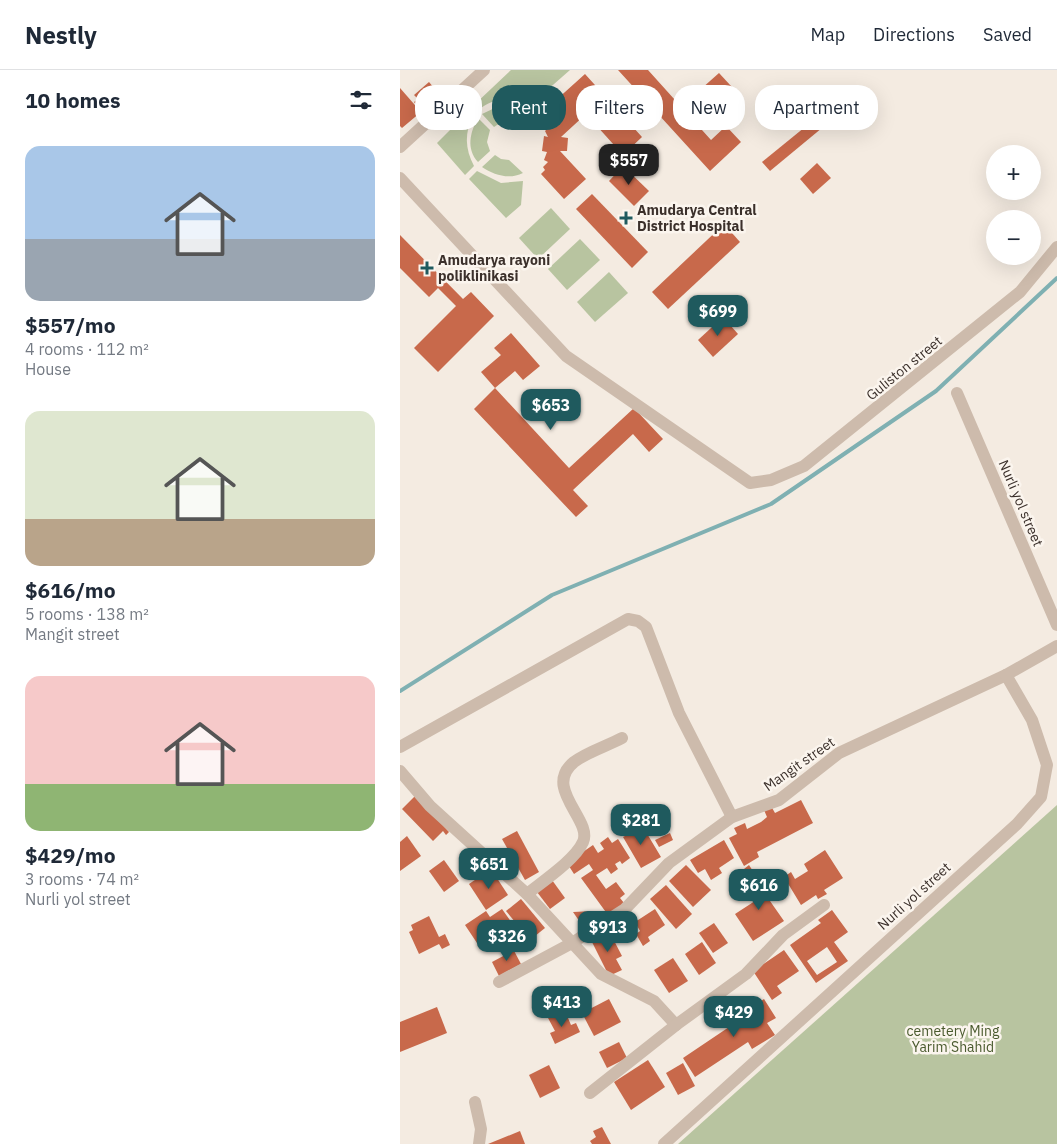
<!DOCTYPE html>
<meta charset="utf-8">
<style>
:root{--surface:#fff;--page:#f2f2f3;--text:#1f2937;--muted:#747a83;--line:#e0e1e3;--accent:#1f5a5e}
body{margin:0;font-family:"IBM Plex Sans",sans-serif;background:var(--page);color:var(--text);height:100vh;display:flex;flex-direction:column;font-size:19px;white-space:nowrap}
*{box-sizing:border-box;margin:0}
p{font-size:16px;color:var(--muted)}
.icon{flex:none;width:28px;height:28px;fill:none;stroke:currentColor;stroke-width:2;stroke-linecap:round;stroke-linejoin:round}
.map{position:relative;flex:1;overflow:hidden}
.panel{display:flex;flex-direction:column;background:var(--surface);width:400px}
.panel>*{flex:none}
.top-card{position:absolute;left:15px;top:15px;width:475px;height:45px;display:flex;gap:10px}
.controls{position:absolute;left:586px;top:75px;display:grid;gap:10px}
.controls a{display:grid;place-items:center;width:55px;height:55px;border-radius:50%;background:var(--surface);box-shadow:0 5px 20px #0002;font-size:25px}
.price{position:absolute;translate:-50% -42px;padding:0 11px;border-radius:10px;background:var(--accent);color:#fff;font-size:16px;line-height:32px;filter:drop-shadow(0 1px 2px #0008)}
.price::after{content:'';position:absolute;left:50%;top:30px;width:15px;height:11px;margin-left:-8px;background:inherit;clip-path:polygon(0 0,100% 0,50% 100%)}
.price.active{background:#222;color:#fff}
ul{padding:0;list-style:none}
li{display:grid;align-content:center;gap:10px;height:265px;padding:0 25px}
li span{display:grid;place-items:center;height:155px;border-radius:15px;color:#555}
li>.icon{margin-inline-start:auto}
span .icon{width:90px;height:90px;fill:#fffc;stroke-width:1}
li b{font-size:21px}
h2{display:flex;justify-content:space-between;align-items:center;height:60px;padding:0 25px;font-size:21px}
.chip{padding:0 18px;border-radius:20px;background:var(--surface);box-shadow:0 5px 20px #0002;font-size:18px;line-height:45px}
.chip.active{background:var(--accent);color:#fff}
header{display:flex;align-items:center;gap:30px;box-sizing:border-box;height:70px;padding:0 25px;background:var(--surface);border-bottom:1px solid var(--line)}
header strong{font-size:24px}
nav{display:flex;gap:28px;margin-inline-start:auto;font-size:18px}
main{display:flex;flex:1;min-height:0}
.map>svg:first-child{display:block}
.green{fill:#b8c4a0}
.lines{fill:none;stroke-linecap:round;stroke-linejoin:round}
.stream{stroke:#7fb0b2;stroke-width:4}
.building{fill:#c8694b;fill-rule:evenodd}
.minor{stroke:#cdbbac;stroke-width:12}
.tertiary{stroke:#cdbbac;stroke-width:12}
.poi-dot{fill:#1f5a5e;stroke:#fbf5ee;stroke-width:2}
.labels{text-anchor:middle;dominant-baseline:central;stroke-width:5;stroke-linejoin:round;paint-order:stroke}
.poi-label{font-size:14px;font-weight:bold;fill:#3b302b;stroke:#fbf5ee;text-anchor:start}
.street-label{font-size:14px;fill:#3b302b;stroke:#fbf5ee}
.park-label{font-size:14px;fill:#4a5a2e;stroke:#fbf5ee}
</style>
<header>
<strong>Nestly</strong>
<nav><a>Map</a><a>Directions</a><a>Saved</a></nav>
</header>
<main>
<section class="panel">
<h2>10 homes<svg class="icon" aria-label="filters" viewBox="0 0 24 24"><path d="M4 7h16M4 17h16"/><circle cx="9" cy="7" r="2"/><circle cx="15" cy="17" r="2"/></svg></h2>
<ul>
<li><span style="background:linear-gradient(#a9c7e8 60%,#9aa5b1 0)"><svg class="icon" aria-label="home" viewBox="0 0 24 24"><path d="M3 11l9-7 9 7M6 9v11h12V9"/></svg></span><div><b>$557/mo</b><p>4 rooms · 112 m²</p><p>House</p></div></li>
<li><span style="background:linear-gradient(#dfe7d0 70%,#b9a48a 0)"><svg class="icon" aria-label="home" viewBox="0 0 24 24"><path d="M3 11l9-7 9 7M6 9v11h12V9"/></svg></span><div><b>$616/mo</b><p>5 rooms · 138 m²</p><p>Mangit street</p></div></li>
<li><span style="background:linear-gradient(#f6c9c9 70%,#8fb573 0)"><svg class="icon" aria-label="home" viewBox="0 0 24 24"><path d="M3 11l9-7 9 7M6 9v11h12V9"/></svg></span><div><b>$429/mo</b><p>3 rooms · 74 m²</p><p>Nurli yol street</p></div></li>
</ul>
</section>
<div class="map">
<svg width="657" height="1074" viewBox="0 0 657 1074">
<rect width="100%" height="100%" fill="#f4ebe1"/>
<!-- green -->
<g class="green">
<path d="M111,0H170L129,36C113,25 93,28 78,40L74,35Z"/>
<path d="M101,35H113L125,39L113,51H103L94,57L82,44Z"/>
<path d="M70,40L74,44C64,62 65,79 74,96L65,105L37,73Z"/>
<path d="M78,48L90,60L87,72L90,81L78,92C66,79 70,62 78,48Z"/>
<path d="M95,85L101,89L109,90L123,103C109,110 94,105 82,97Z"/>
<path d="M77,101L101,113L123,111L121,135L106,148L69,109Z"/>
<path d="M151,138L170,159L138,189L119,168Z"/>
<path d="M180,169L200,190L167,220L148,199Z"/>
<path d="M209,202L228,223L195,252L177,232Z"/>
<path d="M657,735V1074H278Z"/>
</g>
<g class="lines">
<!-- stream -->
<path class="stream" d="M0,621L152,525L371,434L536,321L657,208"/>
</g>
<!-- building -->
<g class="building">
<path d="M218,0H248L311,70L326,56L341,72L310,101Z"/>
<path d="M319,3L343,29L325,46L301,19Z"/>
<path d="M185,4L242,67L223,85L186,44L161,67L168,68L167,81H160L186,109L164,129L141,104L145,100L143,97L148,92L144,90L147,82L142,81L144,66L148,67L145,61L150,56L144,51L149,45L145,40Z"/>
<path d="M29,12L40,25L21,41L14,32L18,29L14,25Z"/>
<path d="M0,18L21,42L2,58L0,56Z"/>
<path d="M421,44L428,53L370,101L362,92Z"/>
<path d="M417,93L431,108L413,124L400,109Z"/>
<path d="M223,96L249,121L234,136L209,111Z"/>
<path d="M192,124L248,182L232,198L176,139Z"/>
<path d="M324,154L340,172L268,239L252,222Z"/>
<path d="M0,165L63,229L71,222L94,246L38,302L14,278L56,236L38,218L29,227L0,198Z"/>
<path d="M323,247L338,264L313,287L298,270Z"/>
<path d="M111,263L140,296L123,310L115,301L95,318L169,398L234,338L263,369L249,382L233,364L173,420L188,436L176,447L74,339L95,318L81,302L101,285L94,278Z"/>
<path d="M15,726L49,762L46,765L43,761L33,771L2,739Z"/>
<path d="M401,730L413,753L357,782L359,787L344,796L329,768L337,764L334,758L345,753L347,759L361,752L367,747L364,740L371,736L375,743Z"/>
<path d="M232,754L236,761L243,757L261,787L241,798L223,767L225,766L222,761Z"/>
<path d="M117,761L139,802L125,810L102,769Z"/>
<path d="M270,763L273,770L259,777L255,770Z"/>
<path d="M7,766L21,786L0,801V772Z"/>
<path d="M208,767L212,773L218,769L230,788L222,794L220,791L215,794L218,799L211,804L207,798L196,805L206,819L216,812L225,824L220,828L224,833L208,845L181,808L193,800L189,794L174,804L167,793L193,775L198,783L204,779L200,773Z"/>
<path d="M324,770L334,788L319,798L322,803L311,810L305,799L298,803L290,790Z"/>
<path d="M425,780L443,808L424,820L427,824L418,829L416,825L401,835L384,807L391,802L395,809L408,801L404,794Z"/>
<path d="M44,790L59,811L44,822L29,801Z"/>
<path d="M286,795L311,820L293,837L269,811Z"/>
<path d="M349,795L367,823L369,821L374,829L370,831L384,851L353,871L335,844L355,831L349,821L356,816L344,799Z"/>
<path d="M91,799L108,825L86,840L69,814Z"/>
<path d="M152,810L165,828L150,839L137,822Z"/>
<path d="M266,815L292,844L276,859L250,829Z"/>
<path d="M121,829L145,858L130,870L106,841Z"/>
<path d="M102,839L112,853L79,876L65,855L86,841L90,847Z"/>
<path d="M255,839L265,855L248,867L250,871L243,876L236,864L240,861L235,852Z"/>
<path d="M432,840L448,862L434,872L448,891L416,913L390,875L421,853L418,850ZM427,877L437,892L417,905L407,891Z"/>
<path d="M193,841L201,851L186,861L173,842Z"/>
<path d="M29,846L39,867L45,864L50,875L42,879L39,874L19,884L9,862L13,860L11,855Z"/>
<path d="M314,853L328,873L313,883L299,863Z"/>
<path d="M209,861L222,886L216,889L222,900L209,906L191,870Z"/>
<path d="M302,872L316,893L299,905L285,884Z"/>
<path d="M111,875L121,894L99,906L92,892L107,884L104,878Z"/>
<path d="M384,880L399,901L377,916L382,923L372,930L353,901Z"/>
<path d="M273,888L288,911L269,923L254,900Z"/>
<path d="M209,929L221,952L194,966L182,943Z"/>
<path d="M364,929L376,948L367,953L375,965L352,979L348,972L295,1007L283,988L335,953L333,949Z"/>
<path d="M37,937L47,963L0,982V952Z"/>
<path d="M165,941L171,955L176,953L180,962L155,974L150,963L155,961L148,948Z"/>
<path d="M219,972L227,988L207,998L199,982Z"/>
<path d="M248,990L265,1017L231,1040L214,1012Z"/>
<path d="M283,993L295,1016L278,1025L266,1003Z"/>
<path d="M149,995L160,1018L140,1028L129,1005Z"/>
<path d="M202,1057L211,1074H192L190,1071L196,1067L193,1061Z"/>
<path d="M120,1061L125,1074H88Z"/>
</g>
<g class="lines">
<!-- minor -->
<g class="minor">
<path d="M0,77L84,0"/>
<path d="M0,108L166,286L350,413L371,410L404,396L620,222L657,177"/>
<path d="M557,323L657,555"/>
<path d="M0,677L228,549L238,551L246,557L279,643L332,747"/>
<path d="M0,701L30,736L127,824L201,904L254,931L276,955"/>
<path d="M127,824C143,811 175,790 183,772C193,750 142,718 174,692C187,682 207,676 222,668"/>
<path d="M99,912L172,873L225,839L269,793L332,747L379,730L439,683L606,605"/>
<path d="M190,1023L276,955L346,904L383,865L424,835"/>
<path d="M75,1032L81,1059L79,1074"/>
</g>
<!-- tertiary -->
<path class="tertiary" d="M264,1074L617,754L641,727L647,695L632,650L606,605L657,576"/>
</g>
<!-- markers -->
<g class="poi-dot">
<path d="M223.5 140.5h5v5h5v5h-5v5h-5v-5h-5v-5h5z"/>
<path d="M24.5 190.5h5v5h5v5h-5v5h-5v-5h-5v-5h5z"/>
</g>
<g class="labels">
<!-- poi labels -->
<g class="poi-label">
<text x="237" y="140">Amudarya Central<tspan x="237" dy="16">District Hospital</tspan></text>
<text x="38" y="190">Amudarya rayoni<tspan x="38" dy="16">poliklinikasi</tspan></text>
</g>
<!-- street labels -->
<g class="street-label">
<text transform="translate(504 298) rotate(-39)">Guliston street</text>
<text transform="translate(621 433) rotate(67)">Nurli yol street</text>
<text transform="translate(399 694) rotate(-35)">Mangit street</text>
<text transform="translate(514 826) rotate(-42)">Nurli yol street</text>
</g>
<!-- park labels -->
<g class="park-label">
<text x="553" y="961">cemetery Ming<tspan x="553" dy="16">Yarim Shahid</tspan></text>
</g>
</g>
</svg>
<div class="controls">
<a>+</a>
<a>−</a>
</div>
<b class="price active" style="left:229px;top:116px">$557</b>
<b class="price" style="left:318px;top:267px">$699</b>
<b class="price" style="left:151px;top:361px">$653</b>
<b class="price" style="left:241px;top:776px">$281</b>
<b class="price" style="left:89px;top:820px">$651</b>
<b class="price" style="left:359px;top:841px">$616</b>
<b class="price" style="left:208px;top:883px">$913</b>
<b class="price" style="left:107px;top:892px">$326</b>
<b class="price" style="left:162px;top:958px">$413</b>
<b class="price" style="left:334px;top:968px">$429</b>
<div class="top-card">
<a class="chip">Buy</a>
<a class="chip active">Rent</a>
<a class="chip">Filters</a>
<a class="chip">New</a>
<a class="chip">Apartment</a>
</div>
</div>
</main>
